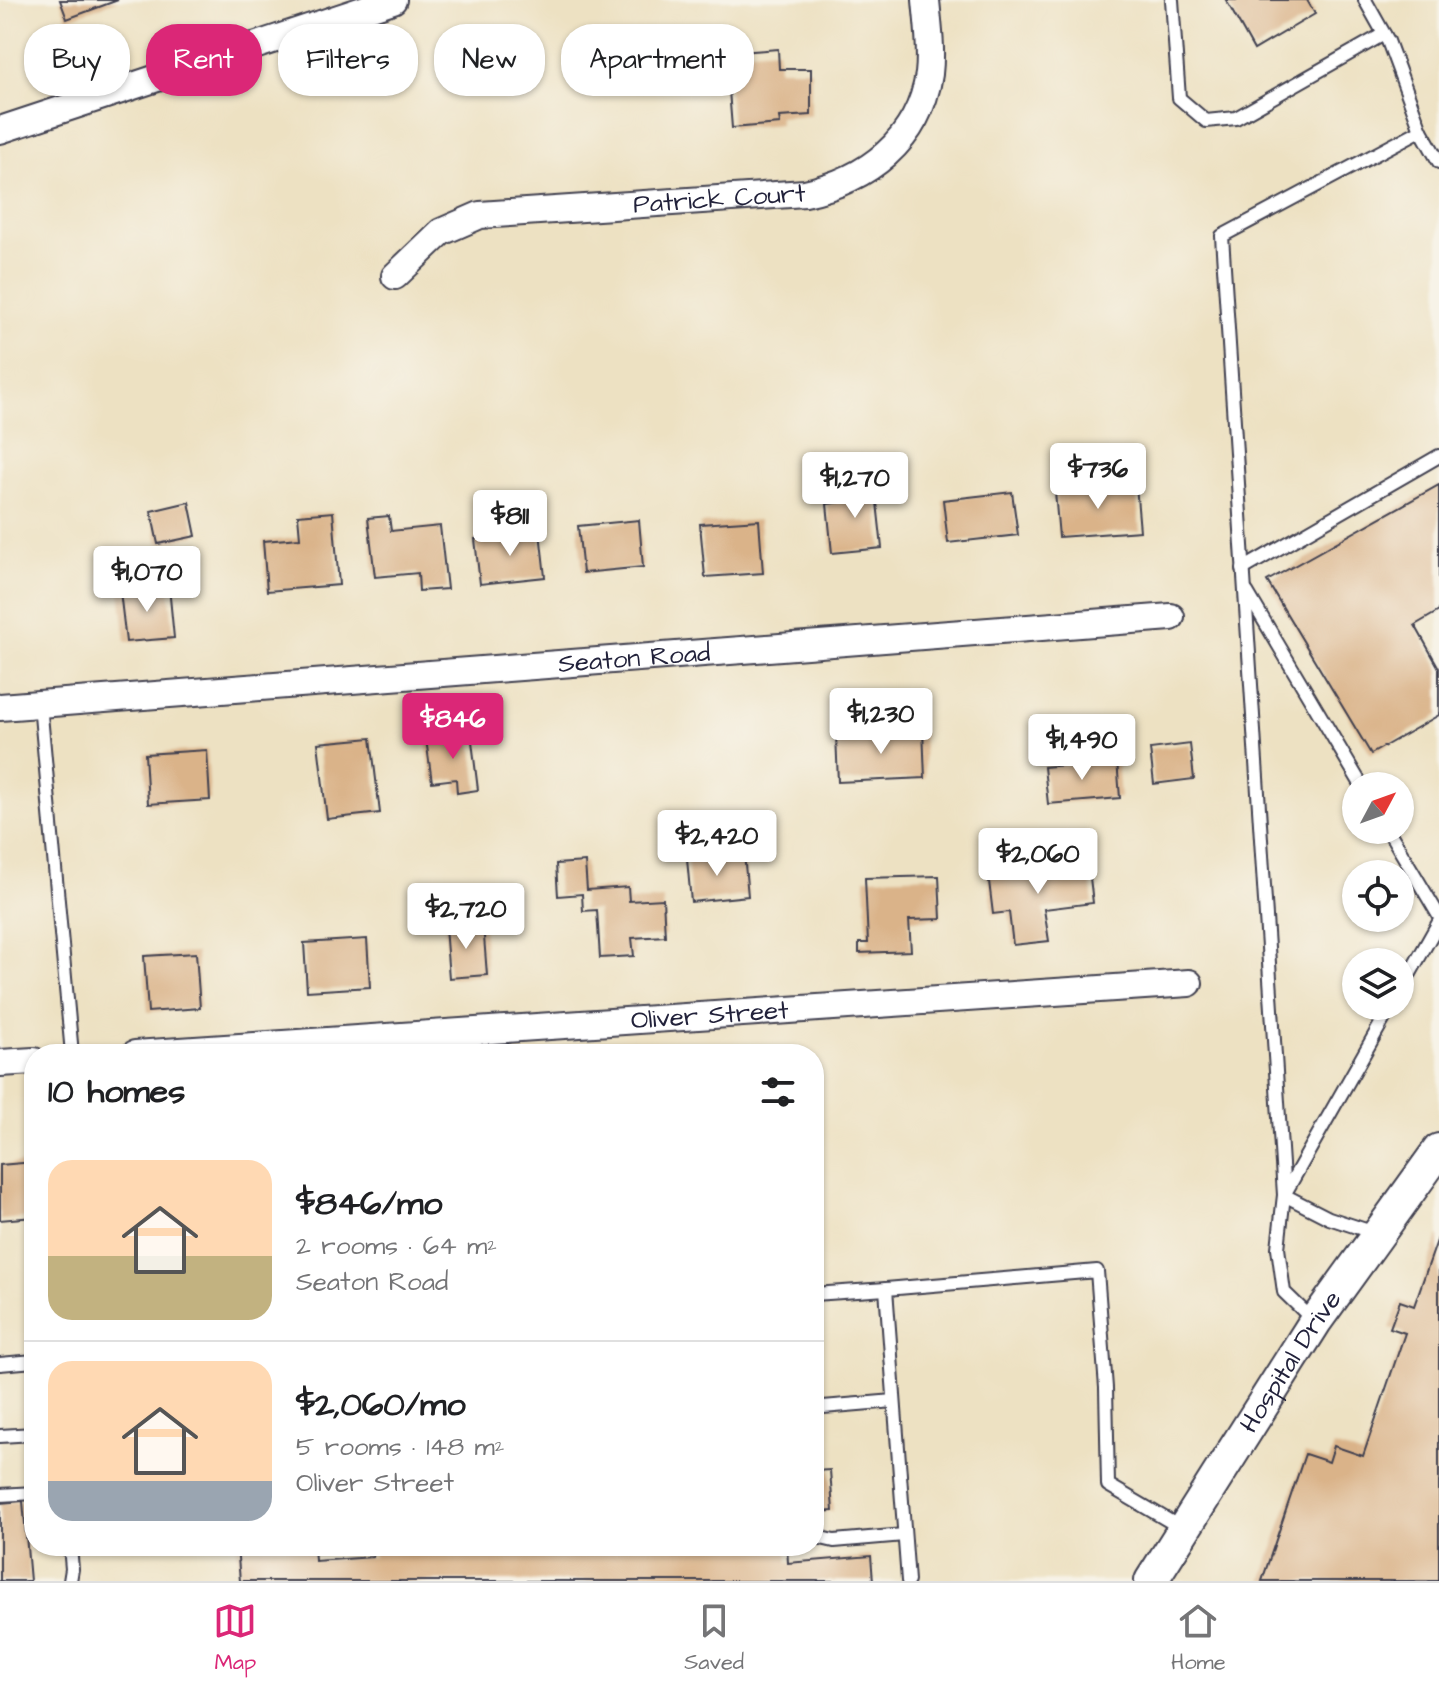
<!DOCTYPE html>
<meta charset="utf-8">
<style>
:root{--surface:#fff;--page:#f6f6f6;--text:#202124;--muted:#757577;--line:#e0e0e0;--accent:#db2777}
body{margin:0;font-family:"Architects Daughter",sans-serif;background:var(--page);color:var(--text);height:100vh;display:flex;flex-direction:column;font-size:30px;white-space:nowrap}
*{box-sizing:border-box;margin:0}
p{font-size:26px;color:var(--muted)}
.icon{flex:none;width:44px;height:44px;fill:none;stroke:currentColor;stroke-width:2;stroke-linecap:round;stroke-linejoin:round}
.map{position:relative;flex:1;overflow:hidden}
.drawer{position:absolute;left:24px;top:1044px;width:800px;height:512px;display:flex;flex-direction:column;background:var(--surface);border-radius:32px;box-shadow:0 2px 6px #0004}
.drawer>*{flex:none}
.top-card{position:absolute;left:24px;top:24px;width:800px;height:72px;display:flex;gap:16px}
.needle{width:52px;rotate:49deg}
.tools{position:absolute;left:1342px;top:772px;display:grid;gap:16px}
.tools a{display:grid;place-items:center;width:72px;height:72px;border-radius:50%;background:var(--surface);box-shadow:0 2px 6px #0004;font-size:40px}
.price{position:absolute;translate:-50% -68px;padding:0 18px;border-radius:8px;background:#fff;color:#222;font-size:26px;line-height:52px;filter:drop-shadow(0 2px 4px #0008)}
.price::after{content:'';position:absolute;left:50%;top:48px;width:24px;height:18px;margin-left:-12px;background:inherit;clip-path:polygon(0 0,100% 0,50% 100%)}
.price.selected{background:var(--accent);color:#fff}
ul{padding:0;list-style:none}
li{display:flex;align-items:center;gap:24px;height:200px;padding:0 24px}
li+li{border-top:2px solid var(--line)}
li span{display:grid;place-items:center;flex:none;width:224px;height:160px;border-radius:24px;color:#555}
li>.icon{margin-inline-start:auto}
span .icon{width:96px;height:96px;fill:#fffc;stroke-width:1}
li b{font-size:34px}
h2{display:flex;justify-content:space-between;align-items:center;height:96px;padding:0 24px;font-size:34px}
.chip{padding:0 28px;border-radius:32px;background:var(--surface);box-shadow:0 2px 6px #0004;font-size:28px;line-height:72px}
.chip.selected{background:var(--accent);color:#fff}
.menu{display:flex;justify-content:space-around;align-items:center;height:112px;border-top:2px solid var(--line);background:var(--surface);font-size:22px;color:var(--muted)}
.menu a{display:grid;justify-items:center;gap:4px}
.menu .selected{color:var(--accent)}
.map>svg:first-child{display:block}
.building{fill:#dab389}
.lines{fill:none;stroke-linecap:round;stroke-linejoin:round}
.service-casing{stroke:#403f4f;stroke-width:16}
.minor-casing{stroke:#403f4f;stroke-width:30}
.tertiary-casing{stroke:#403f4f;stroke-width:36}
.service{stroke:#fff;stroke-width:12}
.minor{stroke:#fff;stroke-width:26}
.tertiary{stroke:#fff;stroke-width:32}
.labels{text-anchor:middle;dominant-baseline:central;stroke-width:8;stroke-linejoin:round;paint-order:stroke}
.street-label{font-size:26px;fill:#22223b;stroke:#f7f3e8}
</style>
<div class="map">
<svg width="1439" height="1581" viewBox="0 0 1439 1581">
<rect width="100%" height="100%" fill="#f7f3e8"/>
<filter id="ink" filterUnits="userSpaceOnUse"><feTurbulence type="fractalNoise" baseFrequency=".0125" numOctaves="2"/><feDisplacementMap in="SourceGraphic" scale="16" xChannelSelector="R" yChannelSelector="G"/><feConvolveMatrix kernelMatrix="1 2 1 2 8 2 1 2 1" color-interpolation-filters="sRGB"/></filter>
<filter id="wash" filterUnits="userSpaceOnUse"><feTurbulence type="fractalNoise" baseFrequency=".006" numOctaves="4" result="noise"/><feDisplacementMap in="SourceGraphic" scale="32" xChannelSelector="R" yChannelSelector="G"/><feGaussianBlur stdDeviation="1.8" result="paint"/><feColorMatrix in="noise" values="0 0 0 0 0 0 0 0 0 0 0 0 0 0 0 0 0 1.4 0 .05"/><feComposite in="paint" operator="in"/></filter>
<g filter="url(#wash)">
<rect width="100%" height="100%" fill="#ede1c2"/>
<g id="blocks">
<!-- building -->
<g class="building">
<path d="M60,0H118L67,19Z"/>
<path d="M1226,0H1307L1315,14L1254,50Z"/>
<path d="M778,49L779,69H811V115L779,117L780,124L732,128L726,53Z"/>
<path d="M875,484L882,548L832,553L827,504L842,502L840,488Z"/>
<path d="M1136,485L1140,531L1059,537L1055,492Z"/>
<path d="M1439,485V611L1415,625L1439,668V715L1371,754L1267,581Z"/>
<path d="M1012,492L1018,535L948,543L943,500Z"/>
<path d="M189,502L196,536L158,544L151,511Z"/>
<path d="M333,512L339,585L267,591L263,541L300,538L298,515Z"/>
<path d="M389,516L391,531L440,526L447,589L419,591L418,573L375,577L368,518Z"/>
<path d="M639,520L643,567L583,573L578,526Z"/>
<path d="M759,520L763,573L705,577L700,524Z"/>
<path d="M540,532L545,577L480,584L475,539Z"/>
<path d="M169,587L174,638L126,642L120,591Z"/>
<path d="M923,729L925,778L838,782L836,734Z"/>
<path d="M471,733L478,790L457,793L456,779L432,782L426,739Z"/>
<path d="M371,738L380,813L327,819L318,743Z"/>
<path d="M1190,744L1194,779L1154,784L1150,749Z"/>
<path d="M207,750L210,800L148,804L145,754Z"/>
<path d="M1117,760L1120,798L1048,804L1044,767Z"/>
<path d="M744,854L748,896L691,902L687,859Z"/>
<path d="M1088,861L1093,903L1044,909L1049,941L1013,945L1009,912L993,914L988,873Z"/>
<path d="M585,862L587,890L628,887L629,901L663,899L665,936L632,938L634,956L600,958L597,910L583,911L582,894L558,896L556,864Z"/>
<path d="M939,876L941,919L909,920L911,951L859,953V943H868L865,878Z"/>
<path d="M483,924L487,975L449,978L445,927Z"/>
<path d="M367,939L370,987L307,991L304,943Z"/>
<path d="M196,953L200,1008L148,1012L144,956Z"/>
<path d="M34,1162V1217L0,1220V1165Z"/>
<path d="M1439,1235V1581H1262L1305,1454L1329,1462L1334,1446L1363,1456L1405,1333L1390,1328L1400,1301L1414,1306Z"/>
<path d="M830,1470L833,1511L814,1512V1471Z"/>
<path d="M23,1501L30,1581H0V1503Z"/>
<path d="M237,1546H314L315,1561L373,1557L372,1546H462V1550L511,1546H787L788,1563L871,1556L873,1581H240Z"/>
</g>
</g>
</g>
<g filter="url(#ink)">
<use href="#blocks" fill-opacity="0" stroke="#403f4f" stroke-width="2"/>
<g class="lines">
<!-- service casing -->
<g class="service-casing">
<g id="service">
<path d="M1172,0L1179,98L1206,121L1236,118L1384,34"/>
<path d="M1365,0L1388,41L1421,130L1439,162"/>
<path d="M1243,569L1439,456"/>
<path d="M1247,592L1362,786"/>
<path d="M40,704L72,1054"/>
<path d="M1388,830L1439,916"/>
<path d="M1400,991L1439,922"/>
<path d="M1375,1233L1329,1218L1284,1195L1222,236L1421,130"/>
<path d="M814,1294L886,1289"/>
<path d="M1315,1322L1284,1292L1278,1248L1284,1195L1391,1006"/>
<path d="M0,1364L34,1361"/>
<path d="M814,1410L823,1407L894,1401"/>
<path d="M0,1436L34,1434"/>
<path d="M0,1495L34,1493"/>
<path d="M814,1522L821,1538L834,1541L904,1535"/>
<path d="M70,1581L72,1569L70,1546"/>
<path d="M908,1581L886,1289L1097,1271L1106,1388L1108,1485L1183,1529"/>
</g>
</g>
<!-- minor casing -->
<g class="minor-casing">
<g id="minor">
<path d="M0,130L393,0"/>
<path id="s1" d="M395,276L441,232L480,215L805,193C867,180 919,141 929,74C932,49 928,24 926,0"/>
<path id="s2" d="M0,707L1171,617"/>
<path id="s3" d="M135,1054L1189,983"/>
<path d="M0,1063L34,1061"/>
</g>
</g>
<!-- tertiary casing -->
<g class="tertiary-casing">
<g id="tertiary">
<path id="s4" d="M1151,1581L1315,1322L1439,1150"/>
</g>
</g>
<!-- service -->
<use href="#service" class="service"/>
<!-- minor -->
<use href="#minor" class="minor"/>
<!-- tertiary -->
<use href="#tertiary" class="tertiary"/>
</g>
</g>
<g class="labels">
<!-- street labels -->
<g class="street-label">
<text stroke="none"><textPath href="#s1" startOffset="346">Patrick Court</textPath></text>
<text stroke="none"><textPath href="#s2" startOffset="636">Seaton Road</textPath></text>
<text stroke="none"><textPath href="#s3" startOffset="576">Oliver Street</textPath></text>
<text stroke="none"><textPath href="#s4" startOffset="260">Hospital Drive</textPath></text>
</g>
</g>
</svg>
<div class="tools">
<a><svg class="needle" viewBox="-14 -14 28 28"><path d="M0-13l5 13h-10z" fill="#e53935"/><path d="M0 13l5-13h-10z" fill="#757577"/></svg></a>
<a><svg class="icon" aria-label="locate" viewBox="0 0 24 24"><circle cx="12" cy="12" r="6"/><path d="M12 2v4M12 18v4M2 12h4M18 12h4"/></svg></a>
<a><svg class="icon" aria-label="layers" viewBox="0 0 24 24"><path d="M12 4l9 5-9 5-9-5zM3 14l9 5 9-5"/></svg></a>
</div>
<b class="price" style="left:1098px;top:511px">$736</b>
<b class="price" style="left:855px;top:520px">$1,270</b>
<b class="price" style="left:510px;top:558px">$811</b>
<b class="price" style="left:147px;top:614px">$1,070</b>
<b class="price" style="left:881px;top:756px">$1,230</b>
<b class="price selected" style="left:453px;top:761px">$846</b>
<b class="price" style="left:1082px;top:782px">$1,490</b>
<b class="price" style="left:717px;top:878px">$2,420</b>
<b class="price" style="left:1038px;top:896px">$2,060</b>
<b class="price" style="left:466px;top:951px">$2,720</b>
<div class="top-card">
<a class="chip">Buy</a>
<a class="chip selected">Rent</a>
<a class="chip">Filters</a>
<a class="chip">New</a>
<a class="chip">Apartment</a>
</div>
<section class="drawer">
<h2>10 homes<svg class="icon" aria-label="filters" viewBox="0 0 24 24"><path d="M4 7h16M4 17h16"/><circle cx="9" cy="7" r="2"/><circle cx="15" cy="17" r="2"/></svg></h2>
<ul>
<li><span style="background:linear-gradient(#ffd9b3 60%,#c2b280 0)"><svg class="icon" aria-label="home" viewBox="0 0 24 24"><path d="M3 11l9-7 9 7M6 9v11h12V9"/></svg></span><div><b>$846/mo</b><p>2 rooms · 64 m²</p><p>Seaton Road</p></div></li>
<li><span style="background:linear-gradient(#ffd9b3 75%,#9aa5b1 0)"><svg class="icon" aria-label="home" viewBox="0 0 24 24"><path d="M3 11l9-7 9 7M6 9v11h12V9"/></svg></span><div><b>$2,060/mo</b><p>5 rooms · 148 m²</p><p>Oliver Street</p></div></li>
</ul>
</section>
</div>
<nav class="menu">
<a class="selected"><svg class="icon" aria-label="map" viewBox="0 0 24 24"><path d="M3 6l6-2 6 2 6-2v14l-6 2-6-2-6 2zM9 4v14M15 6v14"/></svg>Map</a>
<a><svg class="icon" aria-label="saved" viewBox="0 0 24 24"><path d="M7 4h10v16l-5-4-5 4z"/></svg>Saved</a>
<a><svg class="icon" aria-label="home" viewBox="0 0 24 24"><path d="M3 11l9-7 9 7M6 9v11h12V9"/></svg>Home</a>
</nav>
